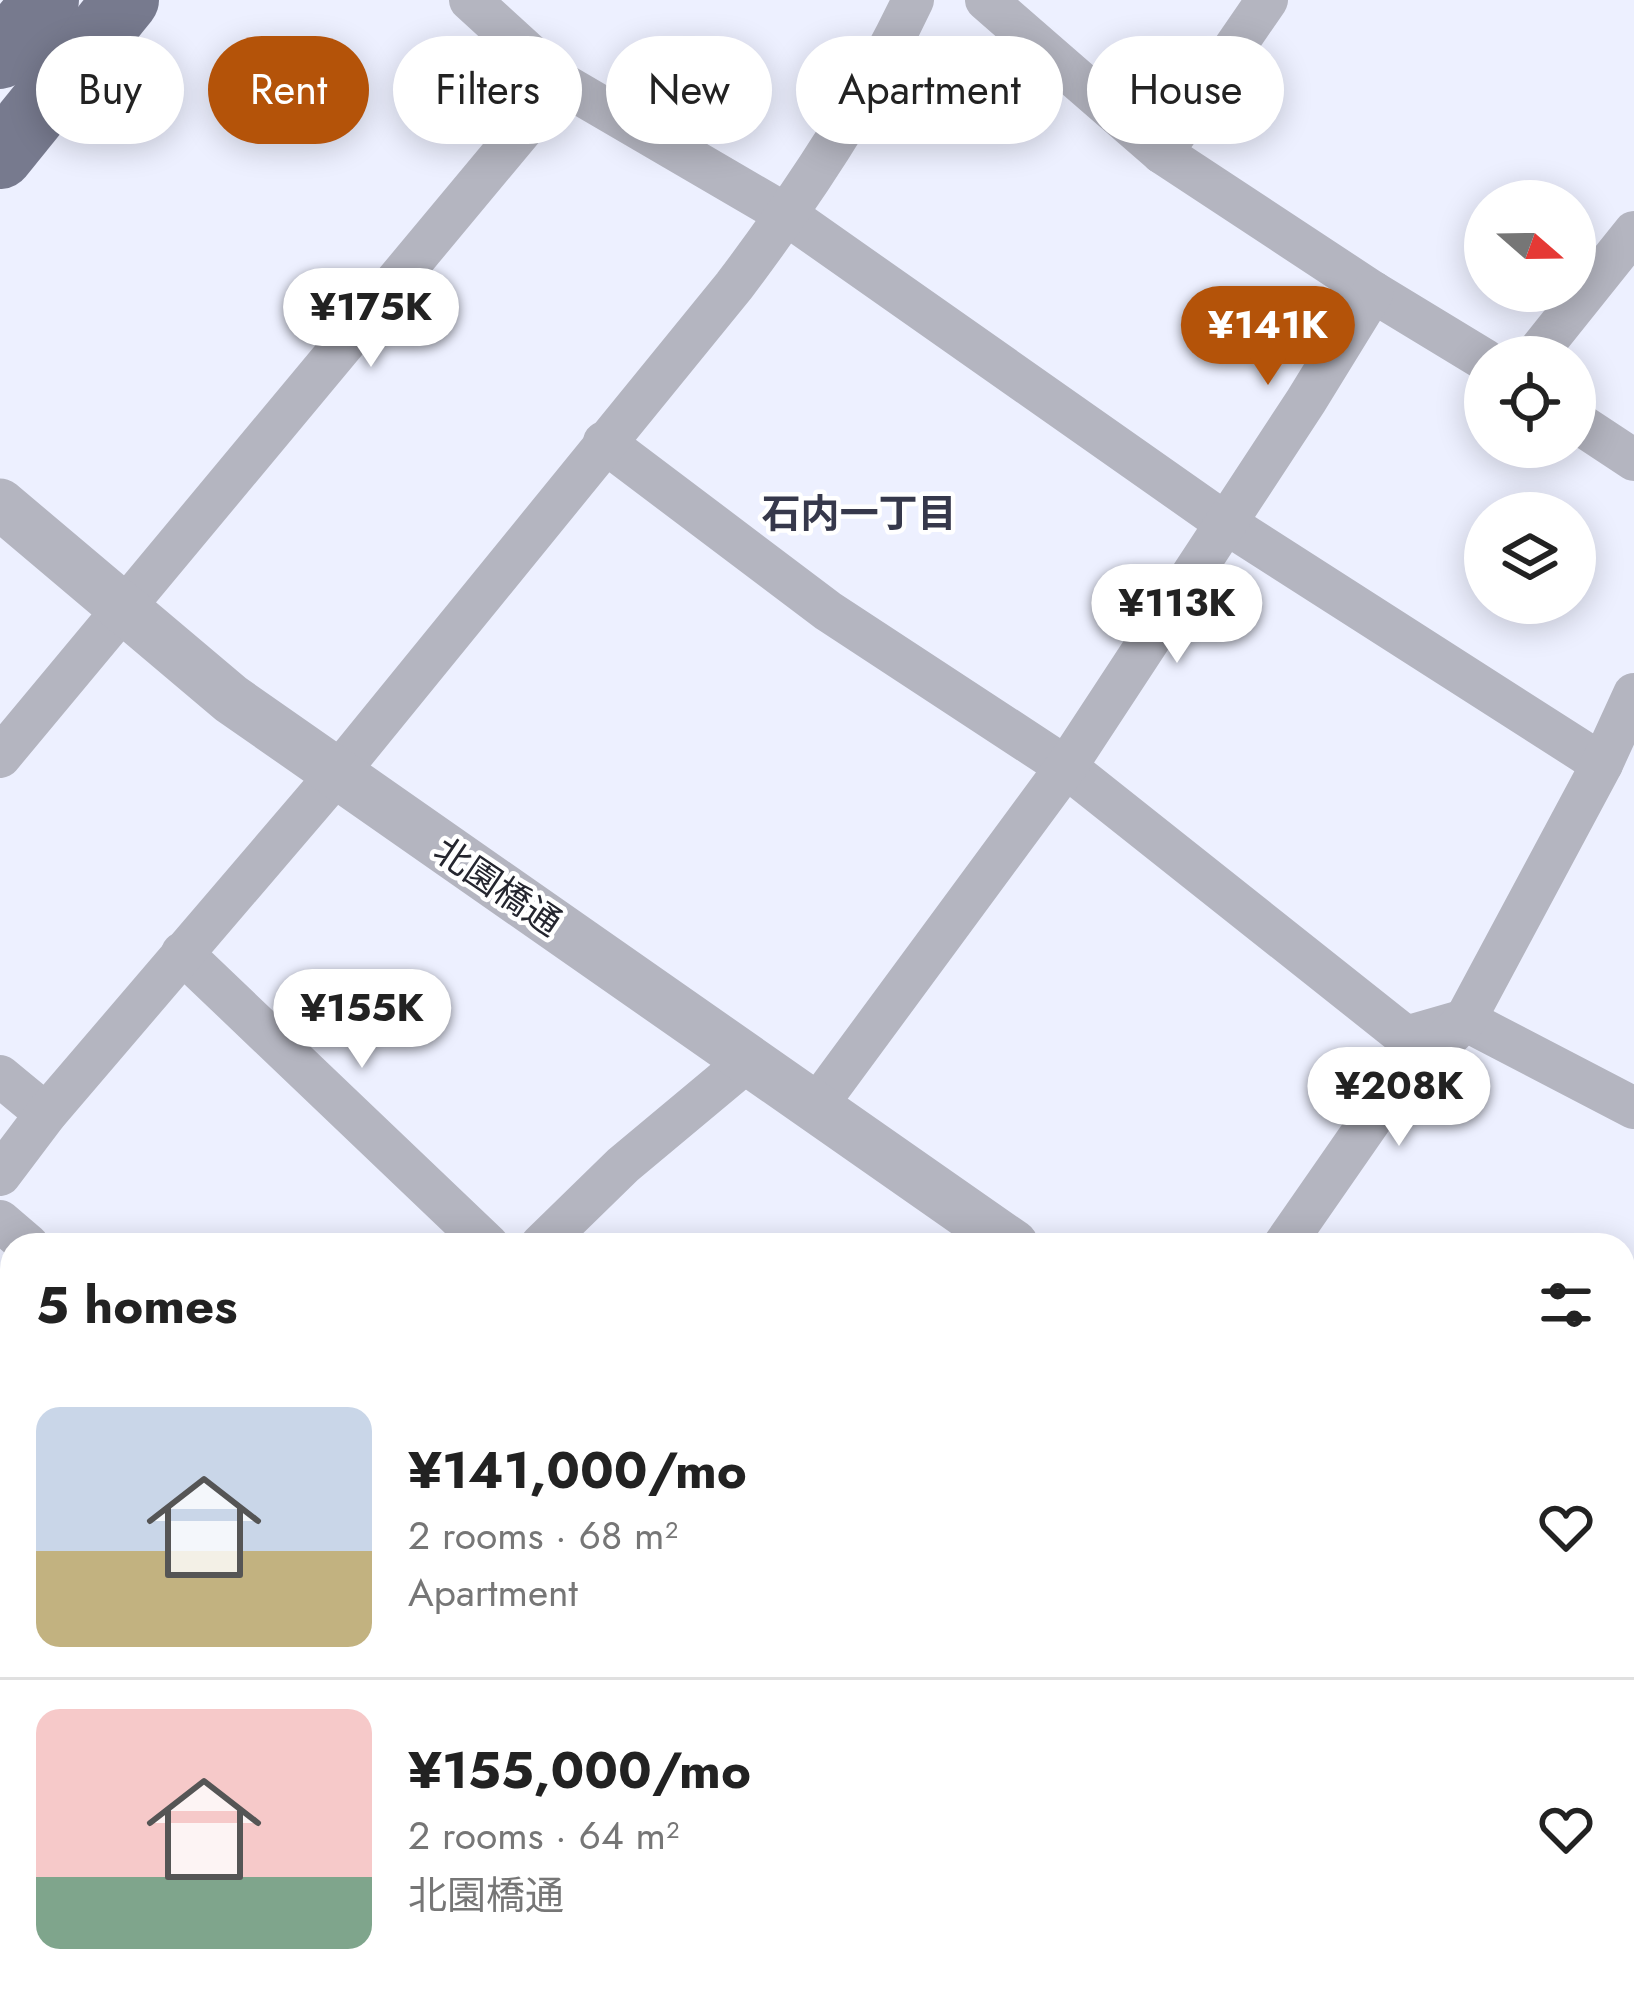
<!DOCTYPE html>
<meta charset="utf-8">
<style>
:root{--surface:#fff;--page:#f6f6f6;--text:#222;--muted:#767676;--line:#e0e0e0;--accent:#b45309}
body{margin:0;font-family:Jost,"Noto Sans JP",sans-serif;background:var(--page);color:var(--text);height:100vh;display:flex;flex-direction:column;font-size:45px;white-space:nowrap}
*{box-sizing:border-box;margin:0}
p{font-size:39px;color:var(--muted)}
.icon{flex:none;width:66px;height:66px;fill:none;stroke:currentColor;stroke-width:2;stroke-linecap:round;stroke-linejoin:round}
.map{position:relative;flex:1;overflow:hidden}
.side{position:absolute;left:0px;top:1233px;width:1635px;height:771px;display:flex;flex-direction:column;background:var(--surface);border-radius:36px 36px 0 0;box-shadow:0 6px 30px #0003}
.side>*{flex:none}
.guide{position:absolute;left:36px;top:36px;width:1563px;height:108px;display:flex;gap:24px}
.needle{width:78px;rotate:110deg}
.tools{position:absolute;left:1464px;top:180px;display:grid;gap:24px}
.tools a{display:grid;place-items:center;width:132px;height:132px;border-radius:50%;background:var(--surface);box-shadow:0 6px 30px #0003;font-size:60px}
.price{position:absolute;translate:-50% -102px;padding:0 27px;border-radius:42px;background:#fff;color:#222;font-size:39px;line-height:78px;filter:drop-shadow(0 3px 6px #0008)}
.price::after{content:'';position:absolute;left:50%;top:72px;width:36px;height:27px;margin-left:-18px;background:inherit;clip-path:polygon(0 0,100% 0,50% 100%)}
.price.selected{background:var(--accent);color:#fff}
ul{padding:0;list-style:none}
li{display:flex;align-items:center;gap:36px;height:300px;padding:0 36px}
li+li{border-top:3px solid var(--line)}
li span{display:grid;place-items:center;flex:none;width:336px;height:240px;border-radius:24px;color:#555}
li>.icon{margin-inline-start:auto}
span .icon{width:144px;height:144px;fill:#fffc;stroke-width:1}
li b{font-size:51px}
h2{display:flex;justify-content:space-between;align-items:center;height:144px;padding:0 36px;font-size:51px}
.pill{padding:0 42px;border-radius:54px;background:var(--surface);box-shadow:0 6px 30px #0003;font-size:42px;line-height:108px}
.pill.selected{background:var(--accent);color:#fff}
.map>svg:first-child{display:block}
.building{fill:#646ab2}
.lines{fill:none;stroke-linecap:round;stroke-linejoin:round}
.service{stroke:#b4b5c0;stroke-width:21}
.minor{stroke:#b4b5c0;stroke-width:42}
.tertiary{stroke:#b4b5c0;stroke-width:51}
.trunk{stroke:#777a8e;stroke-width:66}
.labels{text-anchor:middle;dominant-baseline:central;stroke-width:9;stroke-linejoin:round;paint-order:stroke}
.street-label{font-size:36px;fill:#25262f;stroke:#fff}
.neighbourhood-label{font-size:39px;font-weight:bold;fill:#36384b;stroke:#fff}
</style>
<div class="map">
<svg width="1634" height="2003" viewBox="0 0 1634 2003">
<rect width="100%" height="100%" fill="#edf0ff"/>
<!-- building -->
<g class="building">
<path d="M1623,1784L1634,1788V1823L1623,1819Z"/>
<path d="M1623,1928L1634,1932V2003H1610L1614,1992H1623Z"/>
<path d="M1465,1992H1526L1522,2003H1461Z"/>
</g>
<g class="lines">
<!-- service -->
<g class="service">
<path d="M0,1886L12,1896"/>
<path d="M7,2003L16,1992"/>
</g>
<!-- minor -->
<g class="minor">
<path d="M470,0L561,83L787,215L1224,522L1602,764"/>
<path d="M986,0L1162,153L1373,292L1485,360"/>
<path d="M1162,153L1267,0"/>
<path d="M1534,357L1634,232"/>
<path d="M1575,421L1634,460"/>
<path d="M604,442L828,611L1066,767L1406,1037L1465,1020L1634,1108"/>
<path d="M0,757L561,83"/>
<path d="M182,953L488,1245"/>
<path d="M0,1076L46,1114"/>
<path d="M817,1105L1066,767L1306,401L1373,292"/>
<path d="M0,1175L46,1114L336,775L734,286C802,196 865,102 913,0"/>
<path d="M0,1221L28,1245"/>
<path d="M541,1245L623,1165L750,1059"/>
<path d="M1284,1245L1386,1098L1465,1020L1602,764L1634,694"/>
<path d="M959,1992L973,2003"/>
<path d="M222,2003L231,1992"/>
<path d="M1143,2003L1150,1992"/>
</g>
<!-- tertiary -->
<g class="tertiary">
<path d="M0,504L231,699L1013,1245"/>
<path d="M1623,1590L1634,1594"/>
</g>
<!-- trunk -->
<g class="trunk">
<path d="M0,56L46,0"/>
<path d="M0,156L126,0"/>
<path d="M0,1629L12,1639"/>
<path d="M433,1992L446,2003"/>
</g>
</g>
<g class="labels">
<!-- street labels -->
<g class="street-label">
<text transform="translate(498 886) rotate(34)">北園橋通</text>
</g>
<!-- neighbourhood labels -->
<g class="neighbourhood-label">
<text x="859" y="513">石内一丁目</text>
</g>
</g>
</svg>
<div class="tools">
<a><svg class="needle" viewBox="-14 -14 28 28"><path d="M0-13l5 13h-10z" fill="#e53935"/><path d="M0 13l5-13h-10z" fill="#767676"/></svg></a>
<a><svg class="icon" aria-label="locate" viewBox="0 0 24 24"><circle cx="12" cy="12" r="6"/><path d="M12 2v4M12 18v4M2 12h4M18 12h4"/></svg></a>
<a><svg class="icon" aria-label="layers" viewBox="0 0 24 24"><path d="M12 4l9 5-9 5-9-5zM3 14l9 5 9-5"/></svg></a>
</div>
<b class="price" style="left:371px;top:370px">¥175K</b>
<b class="price selected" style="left:1268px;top:388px">¥141K</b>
<b class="price" style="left:1177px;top:666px">¥113K</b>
<b class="price" style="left:362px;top:1071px">¥155K</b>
<b class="price" style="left:1399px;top:1149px">¥208K</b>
<div class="guide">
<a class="pill">Buy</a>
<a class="pill selected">Rent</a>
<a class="pill">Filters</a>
<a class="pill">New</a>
<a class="pill">Apartment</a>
<a class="pill">House</a>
</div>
<section class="side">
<h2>5 homes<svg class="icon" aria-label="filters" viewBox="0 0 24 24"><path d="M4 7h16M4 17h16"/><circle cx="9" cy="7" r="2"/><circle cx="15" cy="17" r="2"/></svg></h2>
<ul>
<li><span style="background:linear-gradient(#c9d6e8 60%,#c2b280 0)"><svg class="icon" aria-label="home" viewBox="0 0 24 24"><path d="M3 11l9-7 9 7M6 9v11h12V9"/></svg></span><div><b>¥141,000/mo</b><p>2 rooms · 68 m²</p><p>Apartment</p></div><svg class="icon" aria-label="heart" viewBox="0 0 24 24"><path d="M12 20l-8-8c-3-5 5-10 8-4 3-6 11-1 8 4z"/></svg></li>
<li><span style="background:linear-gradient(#f6c9c9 70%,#7fa58c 0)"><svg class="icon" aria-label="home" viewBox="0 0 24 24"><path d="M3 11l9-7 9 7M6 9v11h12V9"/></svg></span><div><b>¥155,000/mo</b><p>2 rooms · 64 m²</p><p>北園橋通</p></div><svg class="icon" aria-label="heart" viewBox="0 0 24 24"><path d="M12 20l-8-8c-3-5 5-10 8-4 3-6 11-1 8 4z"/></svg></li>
</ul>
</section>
</div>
